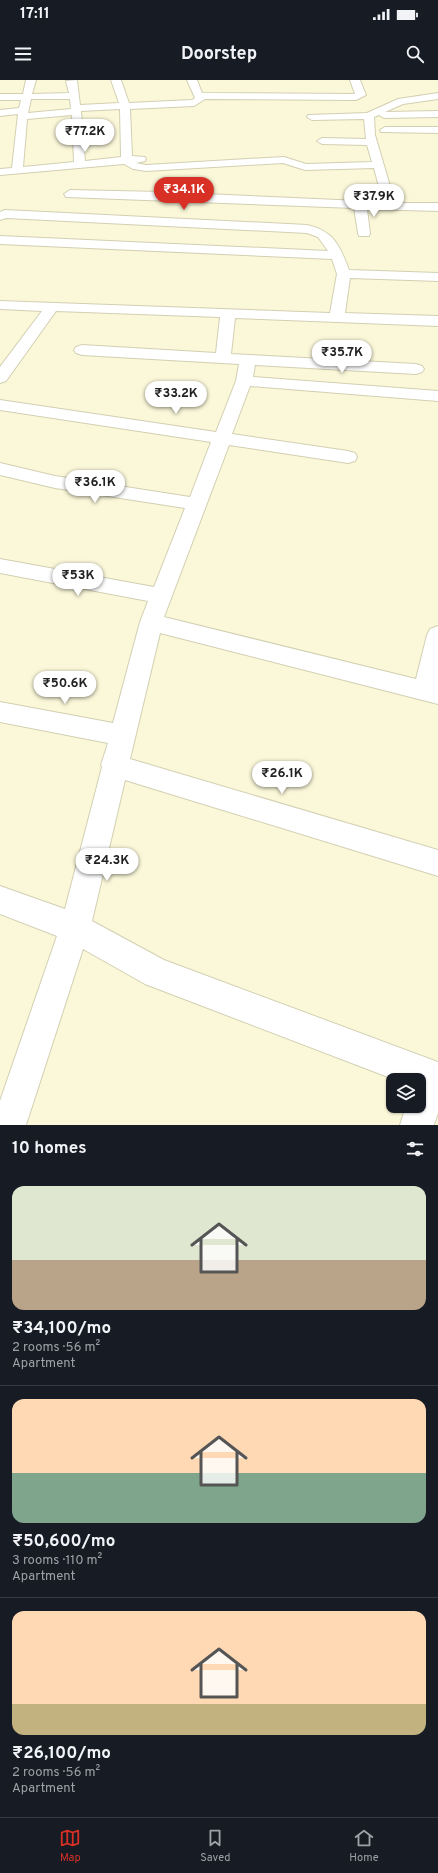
<!DOCTYPE html>
<meta charset="utf-8">
<style>
:root{--surface:#171b24;--page:#20242c;--text:#f1f3f6;--muted:#9ea1a6;--line:#363941;--accent:#d93025}
body{margin:0;font-family:Overpass,sans-serif;background:var(--page);color:var(--text);height:100vh;display:flex;flex-direction:column;font-size:15px;white-space:nowrap}
*{box-sizing:border-box;margin:0}
p{font-size:13px;color:var(--muted)}
.icon{flex:none;width:22px;height:22px;fill:none;stroke:currentColor;stroke-width:2;stroke-linecap:round;stroke-linejoin:round}
.map{position:relative;height:1045px;overflow:hidden}
.details{display:flex;flex-direction:column;background:var(--surface);flex:1}
.details>*{flex:none}
.fabs{position:absolute;left:386px;top:993px;display:grid;gap:8px}
.fabs a{display:grid;place-items:center;width:40px;height:40px;border-radius:8px;background:var(--surface);box-shadow:0 1px 3px #0004;font-size:20px}
.price{position:absolute;translate:-50% -34px;padding:0 9px;border-radius:14px;background:#fff;color:#222;font-size:13px;line-height:26px;filter:drop-shadow(0 1px 2px #0008)}
.price::after{content:'';position:absolute;left:50%;top:24px;width:12px;height:9px;margin-left:-6px;background:inherit;clip-path:polygon(0 0,100% 0,50% 100%)}
.price.active{background:var(--accent);color:#fff}
ul{padding:0;list-style:none}
li{display:grid;align-content:center;gap:8px;height:212px;padding:0 12px}
li+li{border-top:1px solid var(--line)}
li span{display:grid;place-items:center;height:124px;border-radius:12px;color:#555}
li>.icon{margin-inline-start:auto}
span .icon{width:72px;height:72px;fill:#fffc;stroke-width:1}
li b{font-size:17px}
h2{display:flex;justify-content:space-between;align-items:center;height:48px;padding:0 12px;font-size:17px}
.status{display:flex;justify-content:space-between;align-items:center;height:28px;padding:0 20px;background:var(--surface);direction:ltr}
.status svg{height:11px;fill:currentColor}
header{display:flex;justify-content:space-between;align-items:center;height:52px;padding:0 12px;background:var(--surface);font-size:18px;font-weight:700}
.tabs{display:flex;justify-content:space-around;align-items:center;height:56px;border-top:1px solid var(--line);background:var(--surface);font-size:11px;color:var(--muted)}
.tabs a{display:grid;justify-items:center;gap:2px}
.tabs .active{color:var(--accent)}
.map>svg:first-child{display:block}
.lines{fill:none;stroke-linecap:round;stroke-linejoin:round}
.minor-casing{stroke:#d2cfb2;stroke-width:2}
.minor{fill:#fff;fill-rule:evenodd}
</style>
<div class="status"><b>17:11</b><svg viewBox="0 0 49 12"><path d="M0 12V9h3v3zM5 12V6h3v6zM10 12V3h3v9zM15 12V0h3v12zM26 1h20v11H26zM47 4h2v5h-2z"/></svg></div>
<header><svg class="icon" aria-label="menu" viewBox="0 0 24 24"><path d="M4 6h16M4 12h16M4 18h16"/></svg>Doorstep<svg class="icon" aria-label="search" viewBox="0 0 24 24"><circle cx="10" cy="10" r="6"/><path d="M15 15l6 6"/></svg></header>
<div class="map">
<svg width="438" height="1045" viewBox="0 0 438 1045">
<rect width="100%" height="100%" fill="#fbf8da"/>
<g class="lines">
<!-- minor casing -->
<g class="minor-casing">
<g id="minor">
<path d="M26,0H36L32,14L69,13L66,1L77,0L80,25L119,23L111,0H121L129,23L192,20L195,18L187,0H197L202,13L355,14L350,0H360L366,15L356,20L205,19L194,26L130,29L132,76L145,77L146,79L145,81L136,83L146,85L284,77L306,84L372,82L367,65L322,64L317,61L322,58L366,59L364,39L312,40L307,37L308,35L367,33L398,19L438,13V19L403,24L385,32L438,31V37L384,38L379,35L374,37L375,55L395,123H438V131L367,129L370,153L369,156H359L358,153L354,128L66,117L64,114L70,110L162,112L383,122L374,88L305,90L283,83L146,91L133,89L124,84L0,95V89L12,88L18,34L0,36V30L19,28L21,20H0V14H23ZM31,19H70L71,29L28,33ZM120,29L121,77L85,81L81,31ZM72,35L74,82L23,87L27,39Z"/>
<path d="M385,47H438V53L381,52L380,50Z"/>
<path d="M5,130L307,145C334,151 340,166 349,190L438,193V201L350,198L345,233L438,236V246L235,238L231,274L416,284L422,286L424,289L422,292L416,294L255,285L253,297L438,311V321L250,306L232,354L348,371L355,373L357,377L355,381L348,383L229,365L164,537L416,599L427,555L430,549L438,546V624L160,553L130,679L438,770V796L125,700L92,841L164,880L438,982V1033L434,1045H400L406,1026H419V1000H396L145,904L83,869L26,1045H0V1021L57,856L0,834V806L65,829L102,687L101,685L108,663L0,642V622L113,643L140,542L148,521L0,493V479L154,507L185,428L55,408L0,395V383L55,396L190,417L211,362L0,330V320L216,352L236,301L239,284L82,275L76,273L74,270L76,267L82,265L216,273L220,237L56,231L6,301L0,303V287L42,231L0,229V221L330,233L337,194L332,179L0,164V156L328,171L318,157L307,153L6,138L0,140V132Z"/>
</g>
</g>
<!-- minor -->
<use href="#minor" class="minor"/>
</g>
</svg>
<div class="fabs">
<a><svg class="icon" aria-label="layers" viewBox="0 0 24 24"><path d="M12 4l9 5-9 5-9-5zM3 14l9 5 9-5"/></svg></a>
</div>
<b class="price" style="left:85px;top:73px">₹77.2K</b>
<b class="price active" style="left:184px;top:131px">₹34.1K</b>
<b class="price" style="left:374px;top:138px">₹37.9K</b>
<b class="price" style="left:342px;top:294px">₹35.7K</b>
<b class="price" style="left:176px;top:335px">₹33.2K</b>
<b class="price" style="left:95px;top:424px">₹36.1K</b>
<b class="price" style="left:78px;top:517px">₹53K</b>
<b class="price" style="left:65px;top:625px">₹50.6K</b>
<b class="price" style="left:282px;top:715px">₹26.1K</b>
<b class="price" style="left:107px;top:802px">₹24.3K</b>
</div>
<section class="details">
<h2>10 homes<svg class="icon" aria-label="filters" viewBox="0 0 24 24"><path d="M4 7h16M4 17h16"/><circle cx="9" cy="7" r="2"/><circle cx="15" cy="17" r="2"/></svg></h2>
<ul>
<li><span style="background:linear-gradient(#dfe7d0 60%,#b9a48a 0)"><svg class="icon" aria-label="home" viewBox="0 0 24 24"><path d="M3 11l9-7 9 7M6 9v11h12V9"/></svg></span><div><b>₹34,100/mo</b><p>2 rooms · 56 m²</p><p>Apartment</p></div></li>
<li><span style="background:linear-gradient(#ffd9b3 60%,#7fa58c 0)"><svg class="icon" aria-label="home" viewBox="0 0 24 24"><path d="M3 11l9-7 9 7M6 9v11h12V9"/></svg></span><div><b>₹50,600/mo</b><p>3 rooms · 110 m²</p><p>Apartment</p></div></li>
<li><span style="background:linear-gradient(#ffd9b3 75%,#c2b280 0)"><svg class="icon" aria-label="home" viewBox="0 0 24 24"><path d="M3 11l9-7 9 7M6 9v11h12V9"/></svg></span><div><b>₹26,100/mo</b><p>2 rooms · 56 m²</p><p>Apartment</p></div></li>
</ul>
</section>
<nav class="tabs">
<a class="active"><svg class="icon" aria-label="map" viewBox="0 0 24 24"><path d="M3 6l6-2 6 2 6-2v14l-6 2-6-2-6 2zM9 4v14M15 6v14"/></svg>Map</a>
<a><svg class="icon" aria-label="saved" viewBox="0 0 24 24"><path d="M7 4h10v16l-5-4-5 4z"/></svg>Saved</a>
<a><svg class="icon" aria-label="home" viewBox="0 0 24 24"><path d="M3 11l9-7 9 7M6 9v11h12V9"/></svg>Home</a>
</nav>
